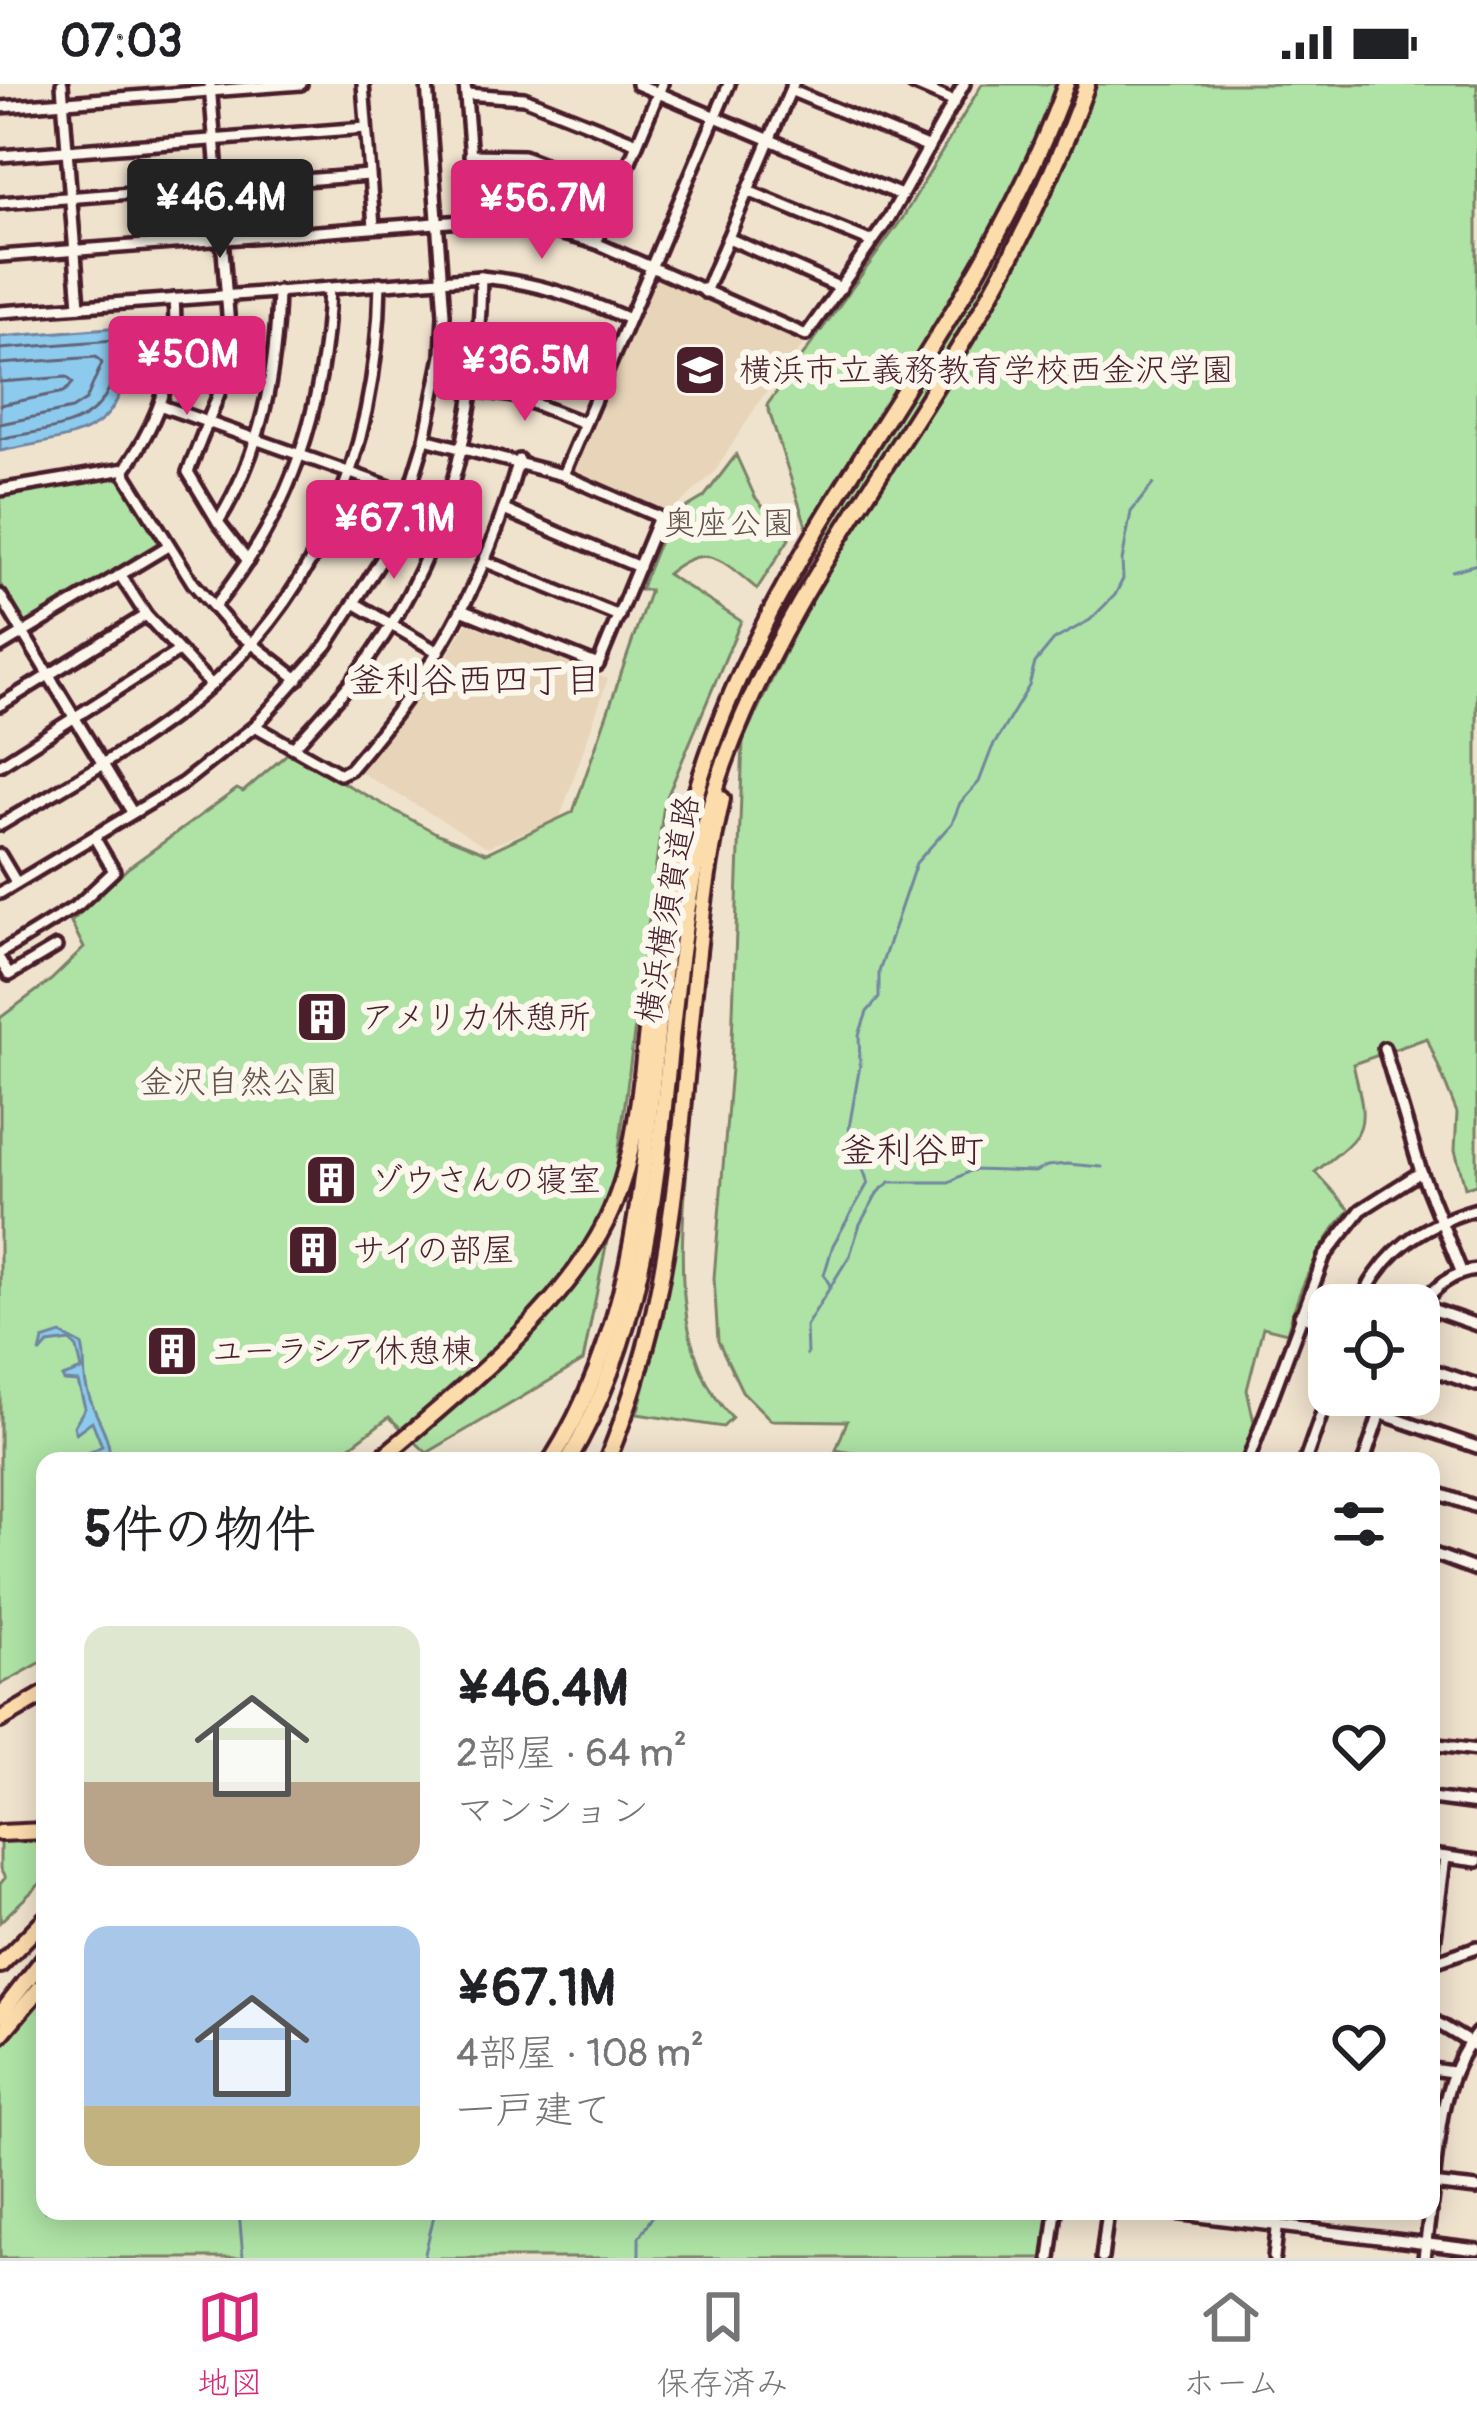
<!DOCTYPE html>
<html lang="ja">
<meta charset="utf-8">
<style>
:root{--surface:#fff;--page:#f6f6f6;--text:#202124;--muted:#757577;--line:#e0e0e0;--accent:#db2777}
body{margin:0;font-family:Pangolin,"Klee One",sans-serif;background:var(--page);color:var(--text);height:100vh;display:flex;flex-direction:column;font-size:45px;white-space:nowrap}
*{box-sizing:border-box;margin:0}
p{font-size:39px;color:var(--muted)}
.icon{flex:none;width:66px;height:66px;fill:none;stroke:currentColor;stroke-width:2;stroke-linecap:round;stroke-linejoin:round}
.map{position:relative;flex:1;overflow:hidden}
.side{position:absolute;left:36px;top:1368px;width:1404px;height:768px;display:flex;flex-direction:column;background:var(--surface);border-radius:24px;box-shadow:0 6px 30px #0003}
.side>*{flex:none}
.controls{position:absolute;left:1308px;top:1200px;display:grid;gap:24px}
.controls a{display:grid;place-items:center;width:132px;height:132px;border-radius:24px;background:var(--surface);box-shadow:0 6px 30px #0003;font-size:60px}
.price{position:absolute;translate:-50% -102px;padding:0 27px;border-radius:12px;background:var(--accent);color:#fff;font-size:39px;line-height:78px;filter:drop-shadow(0 3px 6px #0008)}
.price::after{content:'';position:absolute;left:50%;top:72px;width:36px;height:27px;margin-left:-18px;background:inherit;clip-path:polygon(0 0,100% 0,50% 100%)}
.price.on{background:#222;color:#fff}
ul{padding:0;list-style:none}
li{display:flex;align-items:center;gap:36px;height:300px;padding:0 48px}
li span{display:grid;place-items:center;flex:none;width:336px;height:240px;border-radius:24px;color:#555}
li>.icon{margin-inline-start:auto}
span .icon{width:144px;height:144px;fill:#fffc;stroke-width:1}
li b{font-size:51px}
h2{display:flex;justify-content:space-between;align-items:center;height:144px;padding:0 48px;font-size:51px}
.status{display:flex;justify-content:space-between;align-items:center;height:84px;padding:0 60px;background:var(--surface);direction:ltr}
.status svg{height:33px;fill:currentColor}
.menu{display:flex;justify-content:space-around;align-items:center;height:168px;border-top:3px solid var(--line);background:var(--surface);font-size:33px;color:var(--muted)}
.menu a{display:grid;justify-items:center;gap:6px}
.menu .on{color:var(--accent)}
.map>svg:first-child{display:block}
.built{fill:#e8d5b9}
.green{fill:#aee3a5;stroke:#7c8168;stroke-width:3}
.water{fill:#8ccbed;stroke:#72869f;stroke-width:3}
.lines{fill:none;stroke-linecap:round;stroke-linejoin:round}
.shore{stroke:#646479;stroke-width:3}
.stream{stroke:#72869f;stroke-width:3}
.minor-casing{stroke:#4a1f2b;stroke-width:18}
.highway-casing{stroke:#4a1f2b;stroke-width:22}
.minor{stroke:#fbf7ec;stroke-width:9}
.highway{stroke:#fddcac;stroke-width:14}
.labels{text-anchor:middle;dominant-baseline:central;stroke-width:12;stroke-linejoin:round;paint-order:stroke}
.poi-label{font-size:33px;fill:#4a1f2b;stroke:#fbf7ec;text-anchor:start}
.park-label{font-size:33px;fill:#63504a;stroke:#fbf7ec}
.street-label{font-size:33px;fill:#4a1f2b;stroke:#fbf7ec}
.neighbourhood-label{font-size:36px;fill:#4a1f2b;stroke:#fbf7ec}
</style>
<div class="status"><b>07:03</b><svg viewBox="0 0 49 12"><path d="M0 12V9h3v3zM5 12V6h3v6zM10 12V3h3v9zM15 12V0h3v12zM26 1h20v11H26zM47 4h2v5h-2z"/></svg></div>
<div class="map">
<svg width="1477" height="2174" viewBox="0 0 1477 2174">
<rect width="100%" height="100%" fill="#f0e3ce"/>
<filter id="ink" filterUnits="userSpaceOnUse"><feTurbulence type="fractalNoise" baseFrequency=".00833" numOctaves="2"/><feDisplacementMap in="SourceGraphic" scale="24" xChannelSelector="R" yChannelSelector="G"/><feConvolveMatrix kernelMatrix="1 2 1 2 8 2 1 2 1" color-interpolation-filters="sRGB"/></filter>
<g filter="url(#ink)">
<!-- built -->
<g class="built">
<path d="M660,195L807,256L761,315L714,389L667,432L579,393L575,385L653,199Z"/>
<path d="M467,539L608,595L560,734L487,763L360,688L433,594Z"/>
</g>
<!-- green -->
<g class="green">
<path d="M982,0H1477V1100L1465,1103L1455,1066L1457,1029L1427,954L1353,980C1369,1047 1369,1046 1315,1088L1350,1126C1318,1160 1299,1204 1287,1249L1263,1243L1247,1306L1256,1347L1243,1377H894L836,1366L847,1337L771,1336L742,1307L718,1257L714,1194L731,984L743,656L822,491L767,321L902,135Z"/>
<path d="M736,371L755,413L789,455L757,505C723,477 707,456 667,490L741,537L664,720L607,1157L583,1277L427,1369L389,1333L331,1377H45V1576L0,1601V934L51,896L84,864L71,838L128,784L237,705L243,708L288,669L438,750L486,769L573,728L650,506H640L669,434L704,413Z"/>
<path d="M113,393L120,396L157,456V464L30,541L22,539L0,500V413Z"/>
<path d="M691,1029C686,1125 660,1258 732,1334L723,1343L637,1330L663,1234Z"/>
<path d="M45,1754V1795L0,1838V1800L5,1794L0,1785V1755Z"/>
<path d="M45,1886V2127H1052L1046,2174H0V1950Z"/>
</g>
<!-- water -->
<g class="water">
<path d="M134,242C122,352 97,348 0,367V253Z"/>
<path d="M61,1250L82,1261C86,1276 83,1287 86,1301C91,1329 111,1348 110,1377L81,1373L102,1362L92,1337L76,1349L74,1342L85,1324L78,1298L64,1297L62,1293L82,1286L77,1264L70,1257L48,1260L40,1269L43,1256Z"/>
</g>
<g class="lines">
<!-- shore -->
<g class="shore">
<path d="M0,265L114,256L119,262C111,345 68,341 0,355"/>
<path d="M0,280L96,273L102,279L86,316L72,325L0,340"/>
<path d="M0,298L67,293L73,299L64,308L0,321"/>
</g>
<!-- stream -->
<g class="stream">
<path d="M1452,487L1477,480"/>
<path d="M831,1203L824,1191L833,1161L868,1099L849,1044L860,981L859,951L867,928L879,914V888L916,779L952,739L960,719L979,698L992,664L1029,602L1035,579L1054,556L1090,536L1115,511L1123,495L1122,477L1131,428L1153,400"/>
<path d="M807,1271L806,1242L850,1171L860,1140L878,1108L890,1098H949L972,1086L1035,1088L1047,1082L1067,1080L1102,1083"/>
<path d="M239,2127L243,2174"/>
<path d="M424,2174L435,2127"/>
<path d="M639,2174V2153L656,2127"/>
</g>
<!-- minor casing -->
<g class="minor-casing">
<g id="minor">
<path d="M62,0L79,222"/>
<path d="M210,0L229,243L220,307L188,388L218,438L248,477"/>
<path d="M363,0L374,143"/>
<path d="M465,0L476,136"/>
<path d="M637,0L901,111"/>
<path d="M913,0L955,18"/>
<path d="M790,6L929,64"/>
<path d="M466,10L524,14L637,59"/>
<path d="M0,23L301,0"/>
<path d="M470,71L523,72L617,108"/>
<path d="M0,72L366,44"/>
<path d="M748,107L872,158"/>
<path d="M0,119L369,91"/>
<path d="M728,154L841,204"/>
<path d="M596,159L662,0"/>
<path d="M0,172L476,136L540,144L596,159L806,251L888,136L964,0"/>
<path d="M705,208L793,0"/>
<path d="M174,215C179,280 161,333 125,385L126,392L193,499L233,545L298,595"/>
<path d="M0,228L481,193C535,198 579,213 629,235"/>
<path d="M480,249L558,267L606,289"/>
<path d="M475,306L514,312L584,339"/>
<path d="M162,322L407,409"/>
<path d="M425,355L563,391L659,433L598,581L464,527"/>
<path d="M563,391L729,0"/>
<path d="M0,406L125,385"/>
<path d="M504,426L639,483"/>
<path d="M218,438C262,367 276,289 278,207"/>
<path d="M487,478L619,532"/>
<path d="M120,491L146,531L211,601"/>
<path d="M0,511L132,728"/>
<path d="M356,520L438,568"/>
<path d="M214,523C291,429 325,324 329,204"/>
<path d="M0,563L168,462"/>
<path d="M0,621L146,531"/>
<path d="M255,642L340,690L350,685C435,587 484,502 519,376"/>
<path d="M294,663C314,640 336,618 355,593C445,478 479,336 481,193"/>
<path d="M0,681L177,568"/>
<path d="M0,741C60,705 123,671 178,629C318,520 377,372 380,199"/>
<path d="M0,771L16,798"/>
<path d="M0,809L183,699L255,642L327,561L394,456L425,355L442,272L444,230L427,0"/>
<path d="M0,869L78,821L114,787L94,753"/>
<path d="M0,876L9,891L56,863"/>
<path d="M1384,964L1421,1088L1461,1187"/>
<path d="M1359,1221C1383,1167 1421,1141 1477,1125"/>
<path d="M1420,1221L1477,1241"/>
<path d="M1419,1223C1435,1204 1451,1188 1477,1186"/>
<path d="M1300,1231L1329,1241"/>
<path d="M1419,1281L1477,1301"/>
<path d="M1379,1329L1477,1363"/>
<path d="M1248,1377L1324,1173L1361,1126L1421,1088"/>
<path d="M1305,1377L1329,1309"/>
<path d="M1364,1377L1386,1311"/>
<path d="M1431,1407L1477,1423"/>
<path d="M1431,1469L1477,1486"/>
<path d="M1431,1660L1477,1666"/>
<path d="M1431,1714L1477,1720"/>
<path d="M1431,1771L1477,1777"/>
<path d="M1431,1879L1477,1863"/>
<path d="M1431,1884L1445,1773"/>
<path d="M1431,1935L1477,1963"/>
<path d="M1431,1985L1452,1988"/>
<path d="M1431,2100L1477,2105"/>
<path d="M1431,2120C1438,2061 1438,1997 1477,1949"/>
<path d="M1158,2127L1477,2166"/>
<path d="M1050,2174L1056,2127"/>
<path d="M1102,2174L1108,2127"/>
<path d="M1274,2174L1279,2127"/>
<path d="M1424,2174L1430,2127"/>
</g>
</g>
<!-- highway casing -->
<g class="highway-casing">
<g id="highway">
<path d="M378,1377C454,1312 563,1227 607,1136C635,1078 640,1010 647,947"/>
<path d="M551,1377C676,1180 634,932 694,716C767,453 975,255 1066,0"/>
<path d="M568,1377C695,1163 642,907 724,680C786,509 900,372 988,215C1026,147 1061,73 1087,0"/>
<path d="M607,1377C629,1322 647,1268 658,1209C691,1046 686,878 722,715"/>
<path d="M0,1636L45,1610"/>
<path d="M0,1749L45,1747"/>
<path d="M0,1881L45,1835"/>
<path d="M0,1931L45,1873"/>
<path d="M0,1951L45,1898"/>
</g>
</g>
<!-- minor -->
<use href="#minor" class="minor"/>
<!-- highway -->
<use href="#highway" class="highway"/>
</g>
</g>
<!-- icons -->
<defs>
<g id="school-square" transform="scale(2.7)"><rect x="-9" y="-9" width="18" height="18" rx="4" fill="#4a1f2b" stroke="#fbf7ec"/><path d="M0-5L7-2L0 1L-7-2ZM-4 1L0 2.5L4 1V4Q0 6-4 4Z" fill="#fff"/></g>
<g id="building-square" transform="scale(2.7)"><rect x="-9" y="-9" width="18" height="18" rx="4" fill="#4a1f2b" stroke="#fbf7ec"/><path d="M-4-6H4V6H1V3H-1V6H-4ZM-2.5-4.3h1.7v1.8h-1.7ZM.8-4.3h1.7v1.8H.8ZM-2.5-1h1.7V.8h-1.7ZM.8-1h1.7V.8H.8Z" fill="#fff"/></g>
</defs>
<g fill-rule="evenodd">
<use href="#school-square" x="700" y="286"/>
<use href="#building-square" x="322" y="933"/>
<use href="#building-square" x="331" y="1096"/>
<use href="#building-square" x="313" y="1166"/>
<use href="#building-square" x="172" y="1267"/>
</g>
<g class="labels">
<!-- poi labels -->
<g class="poi-label">
<text x="739" y="286">横浜市立義務教育学校西金沢学園</text>
<text x="361" y="933">アメリカ休憩所</text>
<text x="370" y="1096">ゾウさんの寝室</text>
<text x="352" y="1166">サイの部屋</text>
<text x="211" y="1267">ユーラシア休憩棟</text>
</g>
<!-- park labels -->
<g class="park-label">
<text x="729" y="439">奥座公園</text>
<text x="239" y="998">金沢自然公園</text>
</g>
<!-- street labels -->
<g class="street-label">
<text transform="translate(668 825) rotate(-80)">横浜横須賀道路</text>
</g>
<!-- neighbourhood labels -->
<g class="neighbourhood-label">
<text x="475" y="596">釜利谷西四丁目</text>
<text x="912" y="1066">釜利谷町</text>
</g>
</g>
</svg>
<div class="controls">
<a><svg class="icon" aria-label="locate" viewBox="0 0 24 24"><circle cx="12" cy="12" r="6"/><path d="M12 2v4M12 18v4M2 12h4M18 12h4"/></svg></a>
</div>
<b class="price on" style="left:220px;top:177px">¥46.4M</b>
<b class="price" style="left:542px;top:178px">¥56.7M</b>
<b class="price" style="left:187px;top:334px">¥50M</b>
<b class="price" style="left:525px;top:340px">¥36.5M</b>
<b class="price" style="left:394px;top:498px">¥67.1M</b>
<section class="side">
<h2>5件の物件<svg class="icon" aria-label="filters" viewBox="0 0 24 24"><path d="M4 7h16M4 17h16"/><circle cx="9" cy="7" r="2"/><circle cx="15" cy="17" r="2"/></svg></h2>
<ul>
<li><span style="background:linear-gradient(#dfe7d0 65%,#b9a48a 0)"><svg class="icon" aria-label="home" viewBox="0 0 24 24"><path d="M3 11l9-7 9 7M6 9v11h12V9"/></svg></span><div><b>¥46.4M</b><p>2部屋 · 64 m²</p><p>マンション</p></div><svg class="icon" aria-label="heart" viewBox="0 0 24 24"><path d="M12 20l-8-8c-3-5 5-10 8-4 3-6 11-1 8 4z"/></svg></li>
<li><span style="background:linear-gradient(#a9c7e8 75%,#c2b280 0)"><svg class="icon" aria-label="home" viewBox="0 0 24 24"><path d="M3 11l9-7 9 7M6 9v11h12V9"/></svg></span><div><b>¥67.1M</b><p>4部屋 · 108 m²</p><p>一戸建て</p></div><svg class="icon" aria-label="heart" viewBox="0 0 24 24"><path d="M12 20l-8-8c-3-5 5-10 8-4 3-6 11-1 8 4z"/></svg></li>
</ul>
</section>
</div>
<nav class="menu">
<a class="on"><svg class="icon" aria-label="map" viewBox="0 0 24 24"><path d="M3 6l6-2 6 2 6-2v14l-6 2-6-2-6 2zM9 4v14M15 6v14"/></svg>地図</a>
<a><svg class="icon" aria-label="saved" viewBox="0 0 24 24"><path d="M7 4h10v16l-5-4-5 4z"/></svg>保存済み</a>
<a><svg class="icon" aria-label="home" viewBox="0 0 24 24"><path d="M3 11l9-7 9 7M6 9v11h12V9"/></svg>ホーム</a>
</nav>
